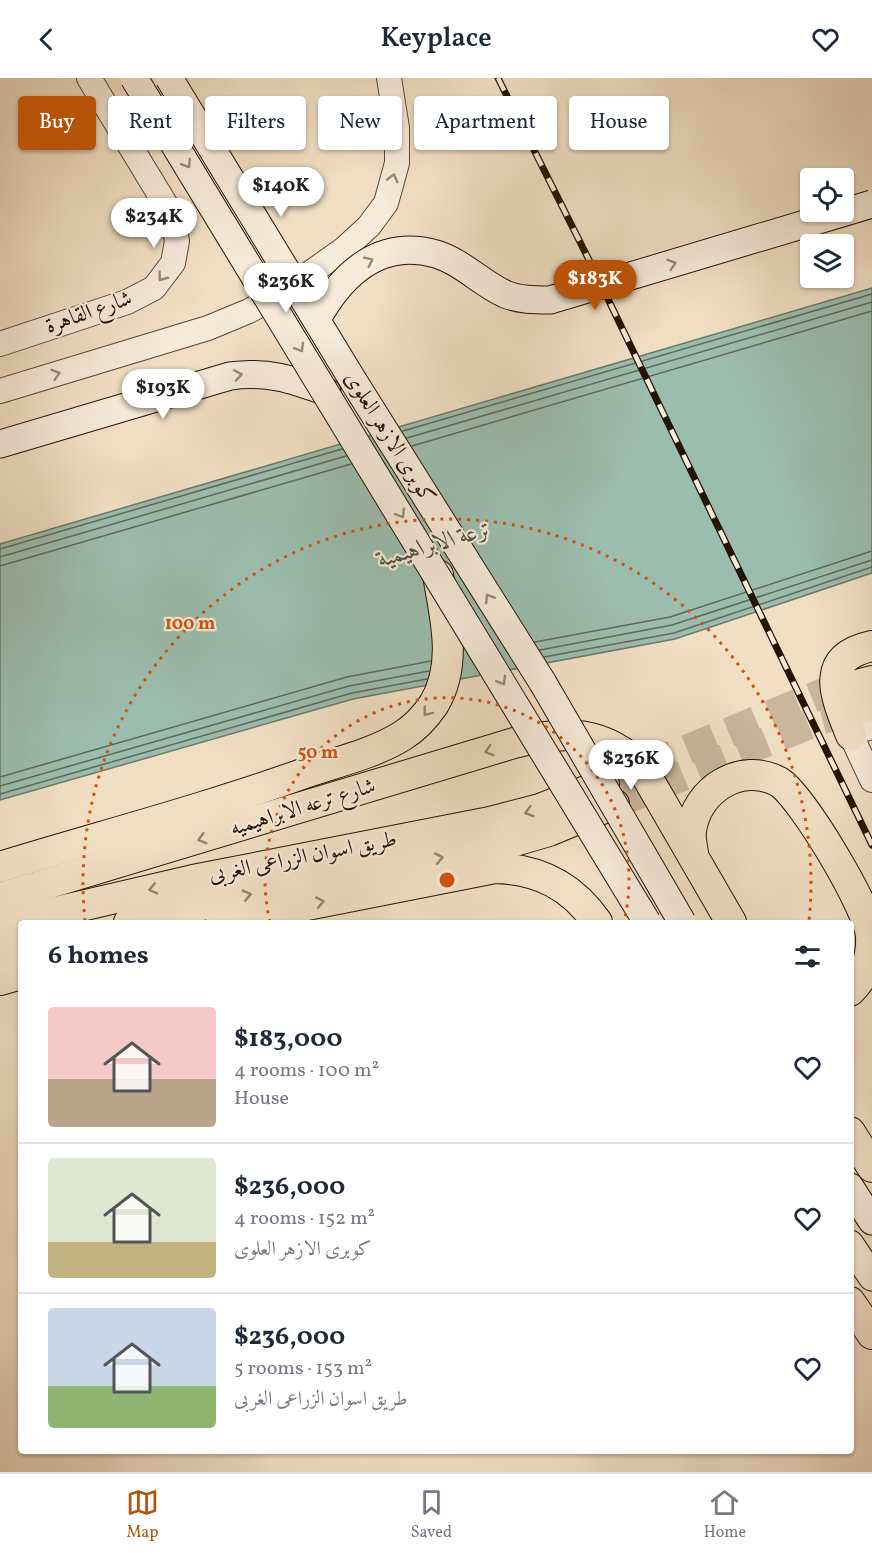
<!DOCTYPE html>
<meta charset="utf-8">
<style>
:root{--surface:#fff;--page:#f2f2f3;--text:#1f2937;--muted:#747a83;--line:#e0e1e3;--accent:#b45309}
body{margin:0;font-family:Vollkorn,Amiri,serif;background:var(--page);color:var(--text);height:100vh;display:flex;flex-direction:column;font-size:22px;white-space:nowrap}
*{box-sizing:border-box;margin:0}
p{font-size:20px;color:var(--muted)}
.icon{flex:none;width:33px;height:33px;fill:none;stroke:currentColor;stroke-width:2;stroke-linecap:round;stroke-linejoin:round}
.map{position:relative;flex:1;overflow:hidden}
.panel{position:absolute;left:18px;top:842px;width:836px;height:534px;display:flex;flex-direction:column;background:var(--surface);border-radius:6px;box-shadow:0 2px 4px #0004}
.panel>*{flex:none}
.top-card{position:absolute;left:18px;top:18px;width:837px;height:54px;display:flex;gap:12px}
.tools{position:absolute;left:800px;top:90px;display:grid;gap:12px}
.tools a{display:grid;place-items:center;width:54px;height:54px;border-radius:6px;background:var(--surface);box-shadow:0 2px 4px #0004;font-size:30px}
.price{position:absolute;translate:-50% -51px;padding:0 14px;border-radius:21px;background:#fff;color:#222;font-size:20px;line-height:39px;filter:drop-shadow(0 2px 3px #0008)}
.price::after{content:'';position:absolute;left:50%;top:36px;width:18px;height:14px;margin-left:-9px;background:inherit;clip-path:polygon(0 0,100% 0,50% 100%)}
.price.active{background:var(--accent);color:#fff}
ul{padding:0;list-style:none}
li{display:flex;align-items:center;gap:18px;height:150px;padding:0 30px}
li+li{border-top:2px solid var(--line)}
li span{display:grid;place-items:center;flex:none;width:168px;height:120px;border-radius:6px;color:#555}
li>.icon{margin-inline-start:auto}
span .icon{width:72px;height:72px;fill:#fffc;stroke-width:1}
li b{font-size:26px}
h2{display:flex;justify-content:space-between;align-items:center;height:72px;padding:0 30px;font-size:26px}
.pill{padding:0 21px;border-radius:6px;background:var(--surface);box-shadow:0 2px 4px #0004;font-size:21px;line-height:54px}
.pill.active{background:var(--accent);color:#fff}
header{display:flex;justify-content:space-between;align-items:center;height:78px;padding:0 30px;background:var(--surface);font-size:27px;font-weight:600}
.tabs{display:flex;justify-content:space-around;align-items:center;height:84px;border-top:2px solid var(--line);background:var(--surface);font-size:16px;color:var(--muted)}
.tabs a{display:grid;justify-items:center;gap:3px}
.tabs .active{color:var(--accent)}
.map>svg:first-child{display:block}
.water{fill:#9bbdaf;stroke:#6b7969;stroke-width:1.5}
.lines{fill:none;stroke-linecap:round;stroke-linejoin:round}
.shore{stroke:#606858;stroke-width:1.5}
.primary-tunnel{stroke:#c8b69d;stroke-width:30;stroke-dasharray:30 15;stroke-linecap:butt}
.minor-casing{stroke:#574732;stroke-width:22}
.tertiary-casing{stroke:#574732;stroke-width:26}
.secondary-casing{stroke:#241401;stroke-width:29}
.primary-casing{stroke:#241401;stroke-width:32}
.minor{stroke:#f6ead9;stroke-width:20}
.tertiary{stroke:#f6ead9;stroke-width:24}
.secondary{stroke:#f6ead9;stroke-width:27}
.primary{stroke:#f1dfc4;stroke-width:30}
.rail-casing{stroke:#241401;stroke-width:7}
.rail{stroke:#f6ead9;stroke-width:4.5;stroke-dasharray:14;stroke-linecap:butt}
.secondary-bridge-casing{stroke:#241401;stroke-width:29;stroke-linecap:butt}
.secondary-bridge{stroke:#f6ead9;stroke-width:27}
.oneway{stroke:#988a78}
.oneway2{stroke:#95846c}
.ring{fill:none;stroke:#d4520b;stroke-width:3;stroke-dasharray:3 6}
.labels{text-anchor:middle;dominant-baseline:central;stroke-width:4.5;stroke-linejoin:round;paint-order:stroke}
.street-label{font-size:22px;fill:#241401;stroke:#f6ead9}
.water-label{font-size:24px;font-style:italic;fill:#4e4f3e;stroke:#f6ead9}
.centre{fill:#d4520b;stroke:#f6ead9;stroke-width:3}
.ring-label{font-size:18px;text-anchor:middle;font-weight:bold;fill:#d4520b;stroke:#f6ead9;stroke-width:4.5;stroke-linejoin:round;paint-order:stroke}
</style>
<header><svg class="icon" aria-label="back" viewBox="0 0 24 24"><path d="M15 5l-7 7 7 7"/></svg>Keyplace<svg class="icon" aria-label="heart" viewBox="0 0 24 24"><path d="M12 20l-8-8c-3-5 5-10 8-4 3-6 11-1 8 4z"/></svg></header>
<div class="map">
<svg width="872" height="1394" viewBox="0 0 872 1394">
<rect width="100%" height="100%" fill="#f1dfc4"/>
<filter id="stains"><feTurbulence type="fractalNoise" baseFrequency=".00333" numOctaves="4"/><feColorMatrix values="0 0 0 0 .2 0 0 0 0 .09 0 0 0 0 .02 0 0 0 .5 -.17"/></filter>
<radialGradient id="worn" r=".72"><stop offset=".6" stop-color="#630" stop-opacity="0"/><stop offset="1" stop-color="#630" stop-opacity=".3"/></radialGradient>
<!-- water -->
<path class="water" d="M872,210V495L675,561L353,621L0,722V466Z"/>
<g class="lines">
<!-- shore -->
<g class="shore">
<path d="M403,353L872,216"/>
<path d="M407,360L872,224"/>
<path d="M412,368L872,233"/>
<path d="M0,471L342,371"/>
<path d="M0,479L346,378"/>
<path d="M0,488L351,386"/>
<path d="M535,564L670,539L872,473"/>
<path d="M540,572L672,547L872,482"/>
<path d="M544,579L674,555L872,489"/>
<path d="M0,699L347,599L431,583"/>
<path d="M0,708L349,608L429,593"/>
<path d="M0,716L352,615L427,601"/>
</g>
<!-- primary-tunnel -->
<g class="primary-tunnel">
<path d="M604,706L821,616L857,607"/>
<path d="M614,726L822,641L863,630"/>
</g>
<!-- minor casing -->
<g class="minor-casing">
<path id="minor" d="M851,657L872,651"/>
</g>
<!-- tertiary casing -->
<g class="tertiary-casing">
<g id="tertiary">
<path d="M0,266L127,224L154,210L173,185L177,163L172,137L89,0"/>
<path d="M0,313L208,250L249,233L285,213L344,171L369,148L386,125L397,85V50L389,0"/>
<path d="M851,657L872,702"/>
</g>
</g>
<!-- secondary casing -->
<g class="secondary-casing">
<g id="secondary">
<path d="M354,304L543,605"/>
<path d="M0,366L230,298C268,293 291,301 327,314"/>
<path d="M850,1109L872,1143"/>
<path d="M850,1166L872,1199"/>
</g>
</g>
<!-- primary casing -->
<g class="primary-casing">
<g id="primary">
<path d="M857,607L872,603"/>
<path d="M863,630L872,628"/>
<path d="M851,657C836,619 817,580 872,568"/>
<path d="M693,775C692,768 690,760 691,753C696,712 741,683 779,704C802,718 870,832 871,859C872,879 865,898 850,913"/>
<path d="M0,789C101,758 205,731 305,695C336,684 373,676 402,658C415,650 426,638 434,626C458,586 445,540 438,497"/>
<path d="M0,820L514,665C565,652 605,652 643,692L731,844"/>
<path d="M129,844L267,812L511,764L549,753L614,726"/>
<path d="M221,844L495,790C539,791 572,808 597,844"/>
<path d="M0,847L193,802L490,744L540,731L604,706"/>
<path d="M0,876L21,871"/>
<path d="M0,902L21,896"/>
<path d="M850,1054L872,1089"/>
<path d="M850,1224L872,1256"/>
</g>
</g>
<!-- minor -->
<use href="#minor" class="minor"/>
<!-- tertiary -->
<use href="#tertiary" class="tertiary"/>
<!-- secondary -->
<use href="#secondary" class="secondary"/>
<!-- primary -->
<use href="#primary" class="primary"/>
<!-- rail casing -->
<g class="rail-casing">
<path id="rail" d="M498,0L592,188L872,767"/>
</g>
<!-- rail -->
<use href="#rail" class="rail"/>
<!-- secondary-bridge casing -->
<g class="secondary-bridge-casing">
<g id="secondary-bridge">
<path d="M134,0L647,844"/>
<path d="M169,0L354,304"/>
<path d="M317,241C342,196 380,160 436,176C462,184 481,205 505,216C519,222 535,222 550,222L872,126"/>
<path d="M543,605L682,844"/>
</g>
</g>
<!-- secondary-bridge -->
<use href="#secondary-bridge" class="secondary-bridge"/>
</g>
<!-- one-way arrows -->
<defs><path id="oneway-chevron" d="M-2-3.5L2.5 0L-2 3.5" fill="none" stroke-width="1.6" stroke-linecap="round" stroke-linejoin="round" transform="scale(1.5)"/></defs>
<g class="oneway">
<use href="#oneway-chevron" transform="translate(187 86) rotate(58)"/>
<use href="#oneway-chevron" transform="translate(393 100) rotate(-75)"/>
<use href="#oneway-chevron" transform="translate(369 183) rotate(-26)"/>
<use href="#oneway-chevron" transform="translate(672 186) rotate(-17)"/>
<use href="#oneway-chevron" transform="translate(162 199) rotate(127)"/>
<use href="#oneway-chevron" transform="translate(300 270) rotate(58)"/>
<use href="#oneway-chevron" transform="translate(56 296) rotate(-17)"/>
<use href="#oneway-chevron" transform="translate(238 297) rotate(-9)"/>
<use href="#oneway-chevron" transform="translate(401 436) rotate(59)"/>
<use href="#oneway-chevron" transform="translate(489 520) rotate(-122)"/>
<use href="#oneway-chevron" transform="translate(502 603) rotate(59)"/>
</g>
<g class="oneway2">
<use href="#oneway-chevron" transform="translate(427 634) rotate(128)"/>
<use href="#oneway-chevron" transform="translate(489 673) rotate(163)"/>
<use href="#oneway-chevron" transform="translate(529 734) rotate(164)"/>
<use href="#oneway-chevron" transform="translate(202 761) rotate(164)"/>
<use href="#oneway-chevron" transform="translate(439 780) rotate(-11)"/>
<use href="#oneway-chevron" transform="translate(153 811) rotate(167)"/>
<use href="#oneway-chevron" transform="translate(247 817) rotate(-13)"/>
<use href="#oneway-chevron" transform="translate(320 824) rotate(-11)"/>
</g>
<!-- distance rings -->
<g class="ring">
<path d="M270 844A182 182 0 1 1 624 844"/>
<path d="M85 843A364 364 0 1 1 809 843"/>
</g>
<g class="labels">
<!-- street labels -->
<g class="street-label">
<text transform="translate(89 235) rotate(-19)">شارع القاهرة</text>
<text transform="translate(389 360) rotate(58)">كوبرى الازهر العلوى</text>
<text transform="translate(303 730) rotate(-17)">شارع ترعه الابراهيميه</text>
<text transform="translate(303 780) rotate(-11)">طريق اسوان الزراعى الغربى</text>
</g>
<!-- water labels -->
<g class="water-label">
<text transform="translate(435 467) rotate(-16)">ترعة الابراهيمية</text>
</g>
</g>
<circle cx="447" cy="802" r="9" class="centre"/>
<g class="ring-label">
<text x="190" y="551">100 m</text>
<text x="318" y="680">50 m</text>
</g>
<rect width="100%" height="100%" filter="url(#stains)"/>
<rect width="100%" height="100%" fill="url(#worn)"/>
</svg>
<div class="tools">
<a><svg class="icon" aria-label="locate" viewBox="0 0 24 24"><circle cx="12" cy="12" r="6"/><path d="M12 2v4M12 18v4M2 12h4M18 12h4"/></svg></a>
<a><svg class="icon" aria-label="layers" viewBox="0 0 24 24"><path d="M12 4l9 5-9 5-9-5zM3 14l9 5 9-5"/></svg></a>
</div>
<b class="price" style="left:281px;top:140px">$140K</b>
<b class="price" style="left:154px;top:171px">$234K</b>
<b class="price active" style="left:595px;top:233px">$183K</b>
<b class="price" style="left:286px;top:236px">$236K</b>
<b class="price" style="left:163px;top:342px">$193K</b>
<b class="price" style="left:631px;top:713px">$236K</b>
<div class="top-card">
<a class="pill active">Buy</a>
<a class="pill">Rent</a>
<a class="pill">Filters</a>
<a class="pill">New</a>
<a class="pill">Apartment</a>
<a class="pill">House</a>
</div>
<section class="panel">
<h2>6 homes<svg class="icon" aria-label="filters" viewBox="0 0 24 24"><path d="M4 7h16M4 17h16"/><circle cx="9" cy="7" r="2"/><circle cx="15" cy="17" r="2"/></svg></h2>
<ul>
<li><span style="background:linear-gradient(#f6c9c9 60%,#b9a48a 0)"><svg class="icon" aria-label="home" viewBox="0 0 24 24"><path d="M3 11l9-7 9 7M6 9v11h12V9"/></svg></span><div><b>$183,000</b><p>4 rooms · 100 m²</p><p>House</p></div><svg class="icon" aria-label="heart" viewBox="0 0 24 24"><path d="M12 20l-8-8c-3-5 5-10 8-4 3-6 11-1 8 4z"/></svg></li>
<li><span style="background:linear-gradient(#dfe7d0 70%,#c2b280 0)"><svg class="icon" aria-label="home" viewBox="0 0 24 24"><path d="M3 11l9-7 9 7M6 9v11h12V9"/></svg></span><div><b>$236,000</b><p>4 rooms · 152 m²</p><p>كوبرى الازهر العلوى</p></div><svg class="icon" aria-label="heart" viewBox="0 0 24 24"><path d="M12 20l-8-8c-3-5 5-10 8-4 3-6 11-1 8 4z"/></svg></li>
<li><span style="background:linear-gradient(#c9d6e8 65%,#8fb573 0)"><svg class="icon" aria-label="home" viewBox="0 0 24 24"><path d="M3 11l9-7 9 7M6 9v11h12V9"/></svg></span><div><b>$236,000</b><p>5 rooms · 153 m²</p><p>طريق اسوان الزراعى الغربى</p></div><svg class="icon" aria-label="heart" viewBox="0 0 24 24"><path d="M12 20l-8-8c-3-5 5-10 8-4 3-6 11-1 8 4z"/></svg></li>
</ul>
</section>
</div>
<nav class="tabs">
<a class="active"><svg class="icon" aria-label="map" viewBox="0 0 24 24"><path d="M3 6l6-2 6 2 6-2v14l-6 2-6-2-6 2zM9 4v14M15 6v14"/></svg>Map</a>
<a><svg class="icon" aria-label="saved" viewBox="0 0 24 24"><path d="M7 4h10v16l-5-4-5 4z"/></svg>Saved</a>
<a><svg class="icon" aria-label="home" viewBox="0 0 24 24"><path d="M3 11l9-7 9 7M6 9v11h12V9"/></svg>Home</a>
</nav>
